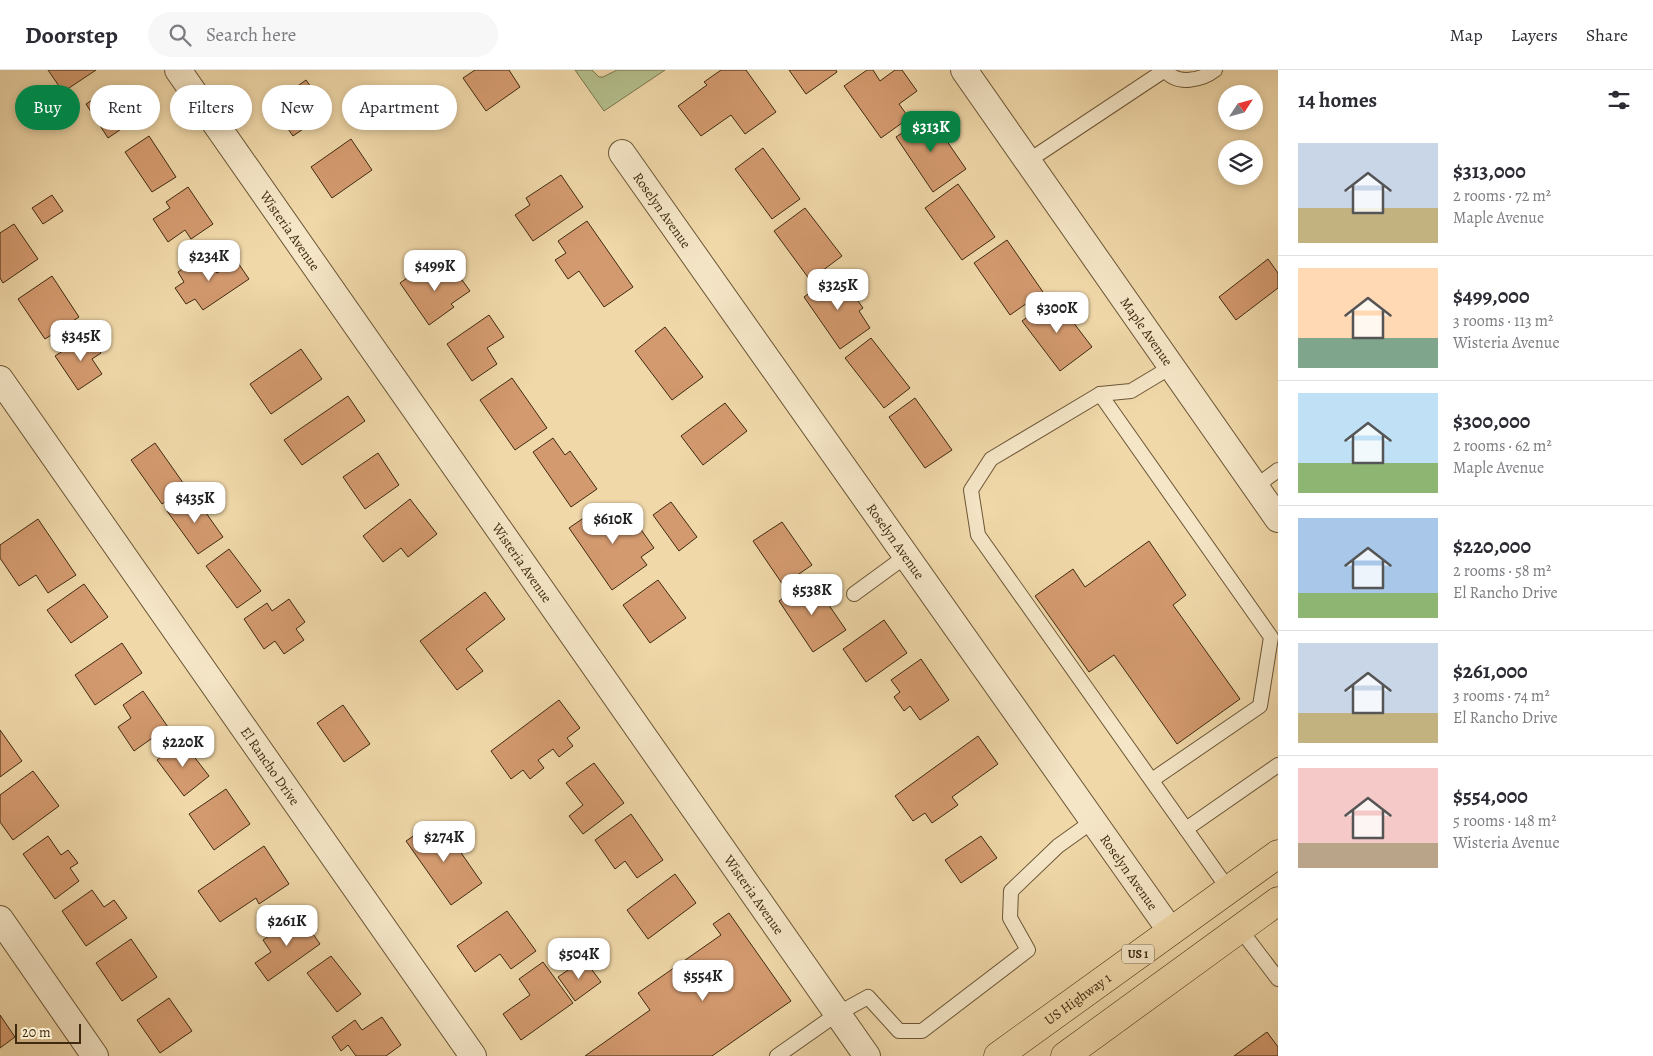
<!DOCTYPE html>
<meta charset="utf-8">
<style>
:root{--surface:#fff;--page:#f7f7f7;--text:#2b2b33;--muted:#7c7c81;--line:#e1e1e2;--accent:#0b8043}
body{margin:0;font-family:Alegreya,serif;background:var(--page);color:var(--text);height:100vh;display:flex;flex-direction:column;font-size:19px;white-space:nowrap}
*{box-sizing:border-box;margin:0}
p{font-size:16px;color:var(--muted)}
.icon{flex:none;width:28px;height:28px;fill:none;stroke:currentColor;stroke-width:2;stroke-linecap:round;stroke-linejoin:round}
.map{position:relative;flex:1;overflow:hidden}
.panel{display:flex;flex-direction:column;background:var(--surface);width:375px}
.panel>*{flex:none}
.hud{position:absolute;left:15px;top:15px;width:475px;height:45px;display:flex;gap:10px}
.needle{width:32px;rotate:54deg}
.controls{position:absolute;left:1218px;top:15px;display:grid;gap:10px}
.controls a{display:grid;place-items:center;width:45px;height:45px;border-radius:50%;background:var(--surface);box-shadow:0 2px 8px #0003;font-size:25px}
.scale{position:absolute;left:15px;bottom:12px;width:66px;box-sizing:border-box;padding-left:5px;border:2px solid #3f2a10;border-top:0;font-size:14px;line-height:18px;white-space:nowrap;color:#3f2a10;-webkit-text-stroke:4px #f5e6c7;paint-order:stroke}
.price{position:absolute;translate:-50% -42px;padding:0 11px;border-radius:10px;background:#fff;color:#222;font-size:16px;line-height:32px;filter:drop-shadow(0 1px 2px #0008)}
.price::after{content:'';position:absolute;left:50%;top:30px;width:15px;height:11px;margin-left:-8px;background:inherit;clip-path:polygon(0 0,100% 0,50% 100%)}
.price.selected{background:var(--accent);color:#fff}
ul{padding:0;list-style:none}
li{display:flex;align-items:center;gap:15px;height:125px;padding:0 20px}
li+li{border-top:1px solid var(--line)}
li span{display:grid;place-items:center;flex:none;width:140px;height:100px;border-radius:0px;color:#555}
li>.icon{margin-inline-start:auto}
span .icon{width:60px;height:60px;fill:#fffc;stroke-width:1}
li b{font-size:21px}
h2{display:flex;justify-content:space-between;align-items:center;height:60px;padding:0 20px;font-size:21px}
.pill{padding:0 18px;border-radius:22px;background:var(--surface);box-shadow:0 2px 8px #0003;font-size:18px;line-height:45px}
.pill.selected{background:var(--accent);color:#fff}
header{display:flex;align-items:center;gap:30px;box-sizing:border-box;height:70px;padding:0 25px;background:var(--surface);border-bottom:1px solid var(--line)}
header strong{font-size:24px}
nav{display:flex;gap:28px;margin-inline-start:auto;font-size:18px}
.search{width:350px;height:45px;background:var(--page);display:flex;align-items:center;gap:12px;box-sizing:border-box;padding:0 18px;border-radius:28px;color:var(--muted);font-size:19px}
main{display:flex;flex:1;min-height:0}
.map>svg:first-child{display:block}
.green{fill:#b4c08d;stroke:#7a754e}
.building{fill:#d49a6f;stroke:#3f2a10}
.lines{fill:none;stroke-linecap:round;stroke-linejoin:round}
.lane-casing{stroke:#6b5636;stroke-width:16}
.street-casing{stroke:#6b5636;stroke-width:28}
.primary-casing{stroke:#3f2a10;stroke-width:29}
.lane{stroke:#f5e6c7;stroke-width:14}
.street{stroke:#f5e6c7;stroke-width:26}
.primary{stroke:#f0d8a9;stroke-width:28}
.labels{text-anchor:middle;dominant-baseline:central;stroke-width:5;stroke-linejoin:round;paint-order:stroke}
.shield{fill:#f5e6c7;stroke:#766247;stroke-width:1}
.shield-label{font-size:12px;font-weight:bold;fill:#3f2a10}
.street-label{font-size:14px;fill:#3f2a10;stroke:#f5e6c7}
</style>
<header>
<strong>Doorstep</strong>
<div class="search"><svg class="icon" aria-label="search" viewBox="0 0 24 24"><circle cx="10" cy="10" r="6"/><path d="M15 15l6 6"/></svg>Search here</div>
<nav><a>Map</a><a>Layers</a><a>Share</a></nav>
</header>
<main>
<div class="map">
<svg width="1278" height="986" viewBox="0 0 1278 986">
<rect width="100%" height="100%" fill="#f0d8a9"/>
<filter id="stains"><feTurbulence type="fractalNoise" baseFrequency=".004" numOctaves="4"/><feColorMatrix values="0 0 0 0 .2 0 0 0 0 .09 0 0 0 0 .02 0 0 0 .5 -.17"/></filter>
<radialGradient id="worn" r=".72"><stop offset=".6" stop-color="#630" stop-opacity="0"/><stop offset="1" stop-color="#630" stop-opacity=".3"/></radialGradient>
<!-- green -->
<path class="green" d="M575,0H592L599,7H603L617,0H665L604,41Z"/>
<!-- building -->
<g class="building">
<path d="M48,0H96L63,22Z"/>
<path d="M475,0H509L520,17L486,41L463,8Z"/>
<path d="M721,0H746L776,42L745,64L731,45L701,66L678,36L707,15L704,12Z"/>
<path d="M789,0H836L837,2L806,24Z"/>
<path d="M867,0H873L880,11L895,0H902L917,21L899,34L909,48L881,68L844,16Z"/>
<path d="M306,10L328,42L293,66L271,35Z"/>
<path d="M111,18L133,51L108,68L86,34Z"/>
<path d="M929,45L966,99L933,122L896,67Z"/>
<path d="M149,66L176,107L152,122L125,82Z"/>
<path d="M351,69L372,100L332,128L311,97Z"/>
<path d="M763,78L800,129L772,149L735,99Z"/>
<path d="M561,105L583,137L533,171L515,145L530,135L526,128Z"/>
<path d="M958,114L995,167L962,190L925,138Z"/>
<path d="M188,117L213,154L191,169L185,160L168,172L153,149L170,138L166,132Z"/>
<path d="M52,125L63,141L43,154L32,138Z"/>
<path d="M805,138L842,186L810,210L774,161Z"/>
<path d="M587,151L633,217L604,237L579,201L568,209L555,190L566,183L558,171Z"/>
<path d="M14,154L38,189L3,213L0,208V163Z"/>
<path d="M1007,170L1043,222L1010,245L974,193Z"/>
<path d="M204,184L217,203L236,190L249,209L203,240L195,229L186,234L175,218L184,212L178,202Z"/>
<path d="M1268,189L1278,203V218L1236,250L1219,227Z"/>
<path d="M424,196L433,209L452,196L470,221L451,234L454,237L429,255L400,213Z"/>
<path d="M838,203L863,238L859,241L870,258L840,279L804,227Z"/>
<path d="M52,206L79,247L45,269L18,229Z"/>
<path d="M1054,227L1092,277L1060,301L1022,251Z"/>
<path d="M489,245L504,267L487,278L497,294L472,311L447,274Z"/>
<path d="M665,257L703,307L672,330L635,281Z"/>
<path d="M89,264L101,283L92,289L102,304L78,320L55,286Z"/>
<path d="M871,268L910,318L884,338L845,288Z"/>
<path d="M301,279L322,309L271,344L250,314Z"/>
<path d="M512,308L547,358L515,380L480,330Z"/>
<path d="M348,326L365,351L302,395L284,370Z"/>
<path d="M915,328L952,380L925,398L889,347Z"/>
<path d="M725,333L747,361L703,395L681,366Z"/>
<path d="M553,368L565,385L570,381L597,419L571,437L533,382Z"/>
<path d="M155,373L186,417L162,434L131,390Z"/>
<path d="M378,383L399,415L365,439L343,407Z"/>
<path d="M192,423L223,467L198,484L167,441Z"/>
<path d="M410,429L437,464L408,487L401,478L383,492L363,466Z"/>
<path d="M671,432L697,467L679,481L653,445Z"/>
<path d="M604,434L617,453L630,444L654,478L641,487L647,495L612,520L569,458Z"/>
<path d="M38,449L76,505L48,523L36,505L19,516L0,488V475Z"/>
<path d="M782,452L812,495L783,515L753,471Z"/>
<path d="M1149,471L1186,525L1173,535L1240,629L1177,674L1114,585L1089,602L1035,526L1073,499L1085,517Z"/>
<path d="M229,479L261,521L237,538L206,496Z"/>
<path d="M811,509L846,560L813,582L779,531Z"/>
<path d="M658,510L686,548L650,573L623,535Z"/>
<path d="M84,514L108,547L71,573L47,540Z"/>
<path d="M485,522L505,549L466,579L483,601L457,620L420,571Z"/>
<path d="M289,529L305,552L296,559L304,570L284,584L275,571L264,579L244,549L267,533L272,541Z"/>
<path d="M884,550L907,583L866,612L843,579Z"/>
<path d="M122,573L142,603L95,635L75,605Z"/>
<path d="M921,589L949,630L920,650L910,636L904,641L894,627L900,622L891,610Z"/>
<path d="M143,621L168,657L134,681L118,657L131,648L123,635Z"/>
<path d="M559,630L580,658L567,668L573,676L559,687L553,679L538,690L544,698L530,709L523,700L511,709L491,681Z"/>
<path d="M343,635L370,674L344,692L317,653Z"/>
<path d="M0,660L22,691L0,707Z"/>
<path d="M978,666L998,694L952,727L958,735L932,753L925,743L913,751L895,726Z"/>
<path d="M182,671L209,706L184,726L157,690Z"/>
<path d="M594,693L624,733L583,764L569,746L583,735L566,713Z"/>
<path d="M33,701L59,736L13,770L0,752V725Z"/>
<path d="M226,719L250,754L214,780L189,744Z"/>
<path d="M631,744L663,790L637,808L625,791L615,799L595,770Z"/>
<path d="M434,752L444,767L448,764L482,813L451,835L406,771Z"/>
<path d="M48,766L61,785L68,780L78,793L70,798L79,811L55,829L23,784Z"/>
<path d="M981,766L997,788L961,813L945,790Z"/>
<path d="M264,776L289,814L259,834L256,828L220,852L198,821Z"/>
<path d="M675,804L696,833L648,869L627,840Z"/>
<path d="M92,820L104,837L114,830L127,848L86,876L62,841Z"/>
<path d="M507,841L536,881L511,899L500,884L475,902L457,876Z"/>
<path d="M729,843L791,931L712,986H585L650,940L638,923L721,865L713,854Z"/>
<path d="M300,845L320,874L268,911L255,893L271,882L263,870Z"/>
<path d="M131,869L157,907L122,931L96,893Z"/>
<path d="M331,886L361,924L337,942L307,903Z"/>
<path d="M584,889L601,912L575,931L558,907Z"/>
<path d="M543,892L573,933L521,970L503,944L530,925L519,909Z"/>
<path d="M169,928L192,961L160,983L137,950Z"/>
<path d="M0,945L15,967L0,978Z"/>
<path d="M382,947L401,975L386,986H356L348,975L341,981L332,967L355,950L362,960Z"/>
<path d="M1267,962L1278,977V986H1234Z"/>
</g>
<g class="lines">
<!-- lane casing -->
<g class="lane-casing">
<g id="lane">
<path d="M1028,91L1165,0C1177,16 1202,10 1215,0"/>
<path d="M1171,297L1131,321L1100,324L991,389L971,420L978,465L1229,820"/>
<path d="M1100,324L1271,567L1260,636L1152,710"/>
<path d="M1255,417L1278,400"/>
<path d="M854,524L906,486"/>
<path d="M1186,759L1278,695"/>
<path d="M1240,859L1278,909"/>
<path d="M777,986L837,944L868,927L899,961H922L1028,880L1010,848L1011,821L1058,776L1093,751"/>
</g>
</g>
<!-- street casing -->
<g class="street-casing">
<g id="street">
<path id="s1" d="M178,0L867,986"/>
<path id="s2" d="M964,0L1278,449"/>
<path id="s3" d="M622,83L1170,860"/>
<path id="s4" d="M0,309L473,986"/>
<path d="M0,849L95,986"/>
</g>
</g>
<!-- primary casing -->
<g class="primary-casing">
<g id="primary">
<path id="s5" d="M998,986L1278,784"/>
<path d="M1065,986L1278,831"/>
</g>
</g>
<!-- lane -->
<use href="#lane" class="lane"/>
<!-- street -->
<use href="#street" class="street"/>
<!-- primary -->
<use href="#primary" class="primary"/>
</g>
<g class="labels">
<!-- shield labels -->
<rect class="shield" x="1122" y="874.5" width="32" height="19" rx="4"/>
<g class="shield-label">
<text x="1138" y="884">US 1</text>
</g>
<!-- street labels -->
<g class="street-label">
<text stroke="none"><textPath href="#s3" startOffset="70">Roselyn Avenue</textPath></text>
<text stroke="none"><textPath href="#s1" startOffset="196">Wisteria Avenue</textPath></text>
<text stroke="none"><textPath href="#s2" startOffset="319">Maple Avenue</textPath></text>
<text stroke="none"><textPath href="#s3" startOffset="475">Roselyn Avenue</textPath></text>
<text stroke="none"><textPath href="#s1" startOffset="601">Wisteria Avenue</textPath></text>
<text stroke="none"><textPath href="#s4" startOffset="472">El Rancho Drive</textPath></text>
<text stroke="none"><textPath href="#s3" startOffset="880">Roselyn Avenue</textPath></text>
<text stroke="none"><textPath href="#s1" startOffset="1006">Wisteria Avenue</textPath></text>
<text stroke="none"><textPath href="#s5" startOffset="98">US Highway 1</textPath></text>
</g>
</g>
<rect width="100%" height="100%" filter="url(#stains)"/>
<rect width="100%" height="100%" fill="url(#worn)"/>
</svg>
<div class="controls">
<a><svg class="needle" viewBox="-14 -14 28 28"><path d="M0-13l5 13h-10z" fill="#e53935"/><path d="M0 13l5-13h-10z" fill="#7c7c81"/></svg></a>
<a><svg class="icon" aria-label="layers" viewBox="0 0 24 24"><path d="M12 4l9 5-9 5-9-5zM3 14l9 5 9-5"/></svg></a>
</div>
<div class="scale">20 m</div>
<b class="price selected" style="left:931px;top:83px">$313K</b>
<b class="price" style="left:209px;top:212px">$234K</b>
<b class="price" style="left:435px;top:222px">$499K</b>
<b class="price" style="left:838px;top:241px">$325K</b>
<b class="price" style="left:1057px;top:264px">$300K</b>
<b class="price" style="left:81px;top:292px">$345K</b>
<b class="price" style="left:195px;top:454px">$435K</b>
<b class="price" style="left:613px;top:475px">$610K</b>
<b class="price" style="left:812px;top:546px">$538K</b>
<b class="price" style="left:183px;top:698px">$220K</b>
<b class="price" style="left:444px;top:793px">$274K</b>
<b class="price" style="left:287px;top:877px">$261K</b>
<b class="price" style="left:579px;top:910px">$504K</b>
<b class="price" style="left:703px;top:932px">$554K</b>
<div class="hud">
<a class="pill selected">Buy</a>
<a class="pill">Rent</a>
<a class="pill">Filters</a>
<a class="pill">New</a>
<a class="pill">Apartment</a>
</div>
</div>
<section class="panel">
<h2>14 homes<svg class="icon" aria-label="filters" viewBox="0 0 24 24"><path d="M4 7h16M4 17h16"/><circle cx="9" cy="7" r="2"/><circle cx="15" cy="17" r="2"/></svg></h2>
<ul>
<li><span style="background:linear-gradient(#c9d6e8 65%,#c2b280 0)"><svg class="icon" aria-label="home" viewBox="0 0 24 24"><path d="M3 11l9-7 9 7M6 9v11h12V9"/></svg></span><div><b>$313,000</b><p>2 rooms · 72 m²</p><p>Maple Avenue</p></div></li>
<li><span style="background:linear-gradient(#ffd9b3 70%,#7fa58c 0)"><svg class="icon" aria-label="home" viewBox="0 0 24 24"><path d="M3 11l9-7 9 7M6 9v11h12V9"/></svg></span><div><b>$499,000</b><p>3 rooms · 113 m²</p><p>Wisteria Avenue</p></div></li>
<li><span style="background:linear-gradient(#bfe0f5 70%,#8fb573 0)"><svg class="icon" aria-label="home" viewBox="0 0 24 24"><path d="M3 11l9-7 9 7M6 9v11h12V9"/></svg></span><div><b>$300,000</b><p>2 rooms · 62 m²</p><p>Maple Avenue</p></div></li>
<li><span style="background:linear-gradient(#a9c7e8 75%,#8fb573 0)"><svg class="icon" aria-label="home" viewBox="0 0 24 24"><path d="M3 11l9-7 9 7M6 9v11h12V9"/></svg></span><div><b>$220,000</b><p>2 rooms · 58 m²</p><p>El Rancho Drive</p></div></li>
<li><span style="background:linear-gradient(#c9d6e8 70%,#c2b280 0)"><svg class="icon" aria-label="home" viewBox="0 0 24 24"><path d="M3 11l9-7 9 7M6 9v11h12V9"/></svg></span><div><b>$261,000</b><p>3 rooms · 74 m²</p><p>El Rancho Drive</p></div></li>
<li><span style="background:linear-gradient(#f6c9c9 75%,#b9a48a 0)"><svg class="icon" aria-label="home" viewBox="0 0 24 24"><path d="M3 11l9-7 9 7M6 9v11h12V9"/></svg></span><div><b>$554,000</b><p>5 rooms · 148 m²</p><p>Wisteria Avenue</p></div></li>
</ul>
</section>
</main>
